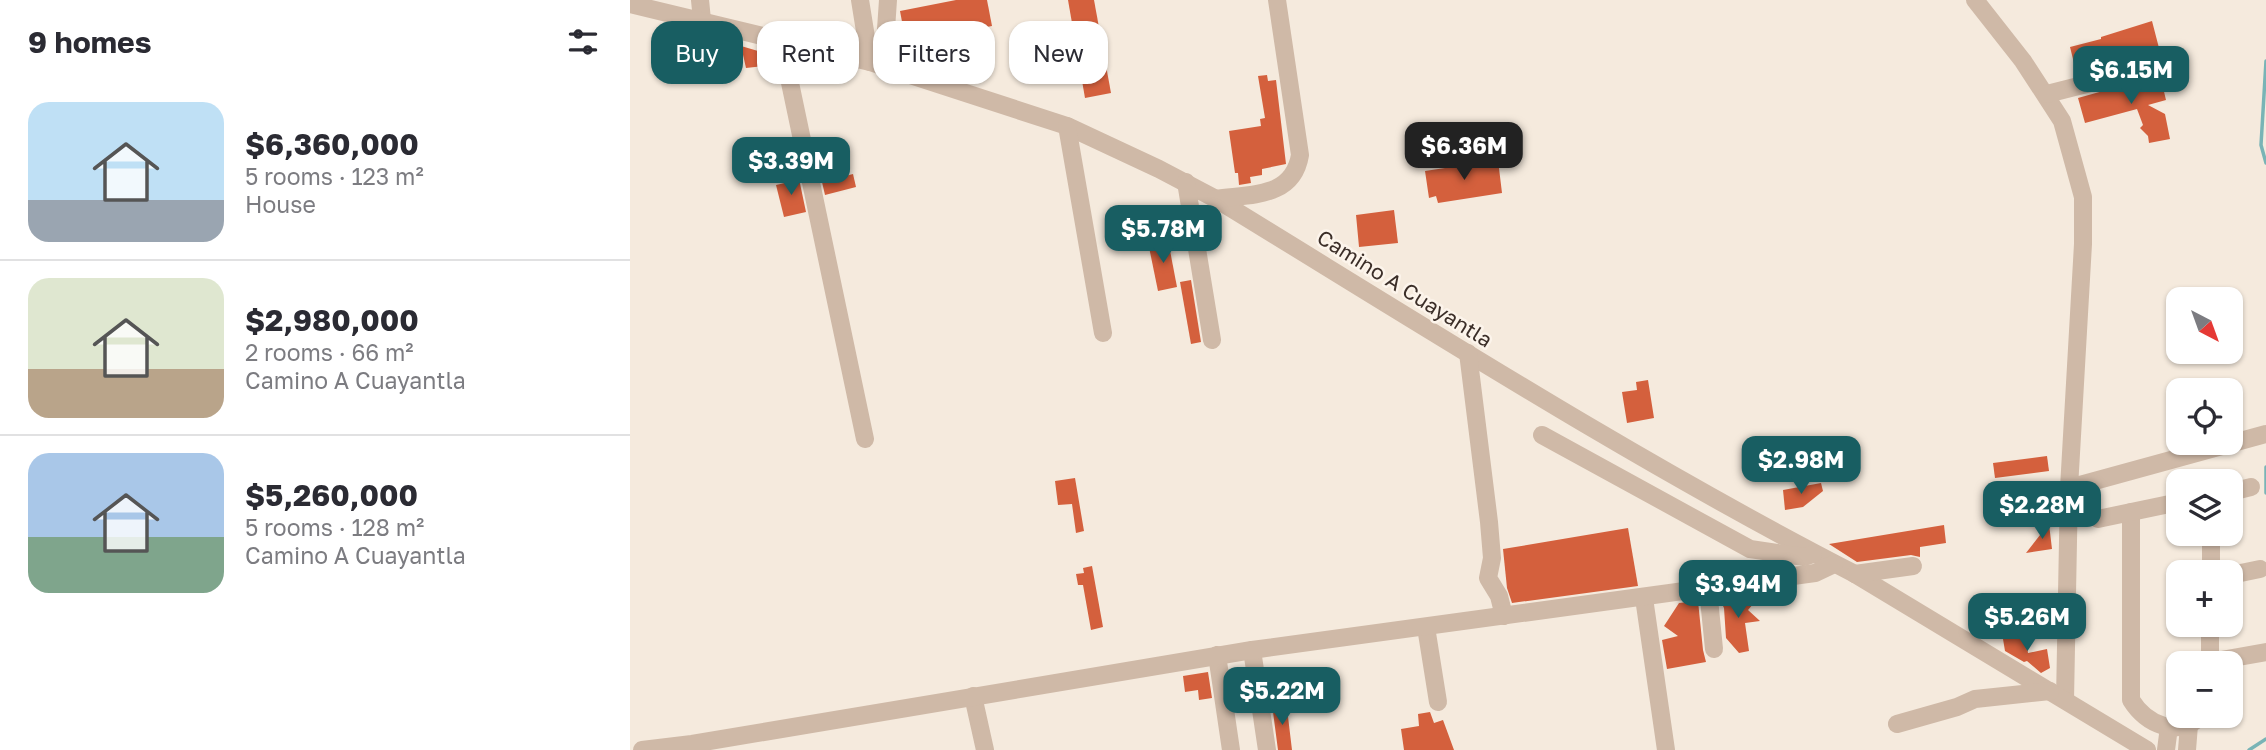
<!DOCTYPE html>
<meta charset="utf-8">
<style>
:root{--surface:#fff;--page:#f2f2f3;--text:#2b2b33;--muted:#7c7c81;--line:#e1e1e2;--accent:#185e62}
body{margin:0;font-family:"Golos Text",sans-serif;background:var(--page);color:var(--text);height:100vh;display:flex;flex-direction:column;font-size:26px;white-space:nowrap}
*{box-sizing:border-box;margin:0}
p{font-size:23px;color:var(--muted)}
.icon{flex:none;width:38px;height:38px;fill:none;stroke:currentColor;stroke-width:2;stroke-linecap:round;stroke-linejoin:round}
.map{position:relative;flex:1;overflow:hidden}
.sheet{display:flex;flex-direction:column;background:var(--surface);width:630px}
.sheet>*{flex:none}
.guide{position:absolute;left:21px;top:21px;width:665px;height:63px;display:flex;gap:14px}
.needle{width:46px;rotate:139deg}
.controls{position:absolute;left:1536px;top:287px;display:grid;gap:14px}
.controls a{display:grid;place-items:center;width:77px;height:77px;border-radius:14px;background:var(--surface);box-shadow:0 2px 5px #0004;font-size:35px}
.price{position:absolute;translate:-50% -60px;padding:0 16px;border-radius:14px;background:var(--accent);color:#fff;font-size:23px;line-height:46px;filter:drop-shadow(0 2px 4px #0008)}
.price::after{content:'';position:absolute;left:50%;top:42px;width:21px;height:16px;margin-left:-10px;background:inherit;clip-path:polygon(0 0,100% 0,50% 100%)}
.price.active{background:#222;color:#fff}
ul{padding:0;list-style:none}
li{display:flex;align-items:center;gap:21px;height:175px;padding:0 28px}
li+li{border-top:2px solid var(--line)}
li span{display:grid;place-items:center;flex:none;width:196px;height:140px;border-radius:21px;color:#555}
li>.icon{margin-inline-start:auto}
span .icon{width:84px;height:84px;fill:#fffc;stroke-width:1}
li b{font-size:30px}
h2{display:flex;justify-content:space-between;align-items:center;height:84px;padding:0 28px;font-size:30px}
.chip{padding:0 24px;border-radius:21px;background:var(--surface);box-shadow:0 2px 5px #0004;font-size:24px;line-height:63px}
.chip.active{background:var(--accent);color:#fff}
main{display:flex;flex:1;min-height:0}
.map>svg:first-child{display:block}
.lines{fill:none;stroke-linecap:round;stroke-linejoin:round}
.stream{stroke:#79b4b6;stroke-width:3.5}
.building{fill:#d4603d}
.minor{stroke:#cfb9a7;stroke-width:18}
.labels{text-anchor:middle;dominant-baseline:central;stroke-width:5;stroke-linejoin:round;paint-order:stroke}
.street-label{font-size:21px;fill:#3b2e28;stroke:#fcf4eb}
</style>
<main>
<section class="sheet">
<h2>9 homes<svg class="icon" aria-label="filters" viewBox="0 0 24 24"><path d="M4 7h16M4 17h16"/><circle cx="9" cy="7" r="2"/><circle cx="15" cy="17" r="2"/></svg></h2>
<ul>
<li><span style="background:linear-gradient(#bfe0f5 70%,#9aa5b1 0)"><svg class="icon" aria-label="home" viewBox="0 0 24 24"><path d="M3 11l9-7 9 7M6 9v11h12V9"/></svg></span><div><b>$6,360,000</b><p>5 rooms · 123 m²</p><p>House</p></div></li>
<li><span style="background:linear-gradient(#dfe7d0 65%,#b9a48a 0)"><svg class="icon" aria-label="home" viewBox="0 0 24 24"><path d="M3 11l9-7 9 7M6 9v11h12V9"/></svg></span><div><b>$2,980,000</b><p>2 rooms · 66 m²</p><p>Camino A Cuayantla</p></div></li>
<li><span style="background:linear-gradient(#a9c7e8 60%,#7fa58c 0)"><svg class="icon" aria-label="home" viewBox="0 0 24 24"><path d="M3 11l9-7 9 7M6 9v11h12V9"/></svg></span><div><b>$5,260,000</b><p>5 rooms · 128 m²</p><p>Camino A Cuayantla</p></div></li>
</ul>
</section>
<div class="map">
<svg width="1636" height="750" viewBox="0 0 1636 750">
<rect width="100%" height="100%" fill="#f5eadd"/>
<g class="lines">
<!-- stream -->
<g class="stream">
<path d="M1636,61L1631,145L1636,163"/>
<path d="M1636,467V493"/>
<path d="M1619,750L1636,739"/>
</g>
</g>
<!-- building -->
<g class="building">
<path d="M326,0H357L362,26L276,43L270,11Z"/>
<path d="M438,0H464L481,93L455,98Z"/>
<path d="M1522,21L1529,48L1451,69L1445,67L1440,47L1471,39V37Z"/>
<path d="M111,46L138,54L135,66L116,68Z"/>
<path d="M637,75L638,81L646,80L656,164L632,169V175L620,177L621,183L609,185L608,173H605L599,131L631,126L630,119L635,118L628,76Z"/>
<path d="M1530,75L1536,100L1518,105L1535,114L1540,139L1519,143L1518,136L1510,128L1513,125L1507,109L1455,123L1448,98Z"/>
<path d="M868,160L872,193L808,203L806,196L799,198L795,171Z"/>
<path d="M168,174L176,212L154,217L146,185L159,182L158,177Z"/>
<path d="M223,174L226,187L195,195L192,182Z"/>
<path d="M549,208L554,242L546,244L540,209Z"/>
<path d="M764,210L768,243L729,247L726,215Z"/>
<path d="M538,240L547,287L528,291L519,247L521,243Z"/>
<path d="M561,280L571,342L561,344L550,282Z"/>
<path d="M1018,380L1024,418L997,423L992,392L1007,390L1006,382Z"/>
<path d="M1417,456L1419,471L1365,478L1363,463Z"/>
<path d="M445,478L454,531L446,533L442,504L428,505L425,481Z"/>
<path d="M1191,483L1193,491L1173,507L1155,510L1153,490Z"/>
<path d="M1419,524L1422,549L1396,553L1410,535V528Z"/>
<path d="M1314,525L1316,543L1290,547V557L1281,555L1227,562L1199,544Z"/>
<path d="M998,528L1008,586L882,603L877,588L873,549Z"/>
<path d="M462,566L473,627L461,630L453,585H448L446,574L454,573L453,568Z"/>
<path d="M1112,594L1124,603L1118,610L1130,621L1115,623L1119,651L1109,653L1096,638L1094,608L1090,600L1092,597Z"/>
<path d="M1068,601L1073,650L1076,662L1037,669L1032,640L1048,636L1034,626L1049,603Z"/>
<path d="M1396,636L1398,653L1417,649L1420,668L1411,673L1397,661L1394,662L1375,651L1373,639Z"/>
<path d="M578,672L582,698L569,700L568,690L555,692L553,676Z"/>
<path d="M656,700L662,750H648L643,712L648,711L646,701Z"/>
<path d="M800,712L804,723L813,720L824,750H774L771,729L789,726L788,714Z"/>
</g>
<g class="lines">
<!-- minor -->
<g class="minor">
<path d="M70,0L72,20"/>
<path d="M230,0L240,62"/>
<path d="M1345,0L1393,61L1432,121L1453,197V244L1439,488L1435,700"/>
<path d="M0,4L240,62L437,126L529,169L586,199C797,328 1005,461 1225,574L1517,750"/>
<path d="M151,40L235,439"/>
<path d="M237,50L251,48L255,44L258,0"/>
<path d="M1417,94L1504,72"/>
<path d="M437,126L473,333"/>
<path d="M556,182L582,340"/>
<path d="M586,199C621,194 663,198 670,155L647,0"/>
<path d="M838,353L859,522L862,558L858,578L869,596L874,616"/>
<path d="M912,435L1120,549L1174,557L1183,554"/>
<path d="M1439,488L1636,434"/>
<path d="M1601,492L1621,487"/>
<path d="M1501,512V700C1516,724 1548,739 1571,716"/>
<path d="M1468,519L1549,502"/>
<path d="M1581,572V534"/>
<path d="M1225,574L1283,566"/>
<path d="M1601,575L1630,569"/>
<path d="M1078,589L1084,649"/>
<path d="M1014,598L1036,750"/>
<path d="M796,627L808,702"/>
<path d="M622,650L637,750"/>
<path d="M587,655L601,750"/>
<path d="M1580,662L1636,652"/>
<path d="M1580,663V625"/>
<path d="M343,696L355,750"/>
<path d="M1267,724L1327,707L1345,699L1420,691"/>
<path d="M12,750L62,744L622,650L1185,573L1204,564"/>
<path d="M1536,750L1539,727"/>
<path d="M1557,750L1559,725"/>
</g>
</g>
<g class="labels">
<!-- street labels -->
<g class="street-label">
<text transform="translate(775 288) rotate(32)">Camino A Cuayantla</text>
</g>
</g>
</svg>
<div class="controls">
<a><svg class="needle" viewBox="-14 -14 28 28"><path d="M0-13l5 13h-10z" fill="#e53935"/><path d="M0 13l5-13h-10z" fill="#7c7c81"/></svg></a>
<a><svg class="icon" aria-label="locate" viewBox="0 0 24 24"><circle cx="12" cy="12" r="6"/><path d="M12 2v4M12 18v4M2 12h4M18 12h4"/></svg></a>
<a><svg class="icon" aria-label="layers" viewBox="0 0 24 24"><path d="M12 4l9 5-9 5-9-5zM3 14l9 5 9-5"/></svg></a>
<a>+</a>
<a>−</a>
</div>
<b class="price" style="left:1501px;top:106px">$6.15M</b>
<b class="price active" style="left:834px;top:182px">$6.36M</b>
<b class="price" style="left:161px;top:197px">$3.39M</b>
<b class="price" style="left:533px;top:265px">$5.78M</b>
<b class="price" style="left:1171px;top:496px">$2.98M</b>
<b class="price" style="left:1412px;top:541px">$2.28M</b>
<b class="price" style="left:1108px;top:620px">$3.94M</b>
<b class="price" style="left:1397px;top:653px">$5.26M</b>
<b class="price" style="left:652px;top:727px">$5.22M</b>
<div class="guide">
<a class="chip active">Buy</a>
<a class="chip">Rent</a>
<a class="chip">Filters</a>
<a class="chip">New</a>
</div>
</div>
</main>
